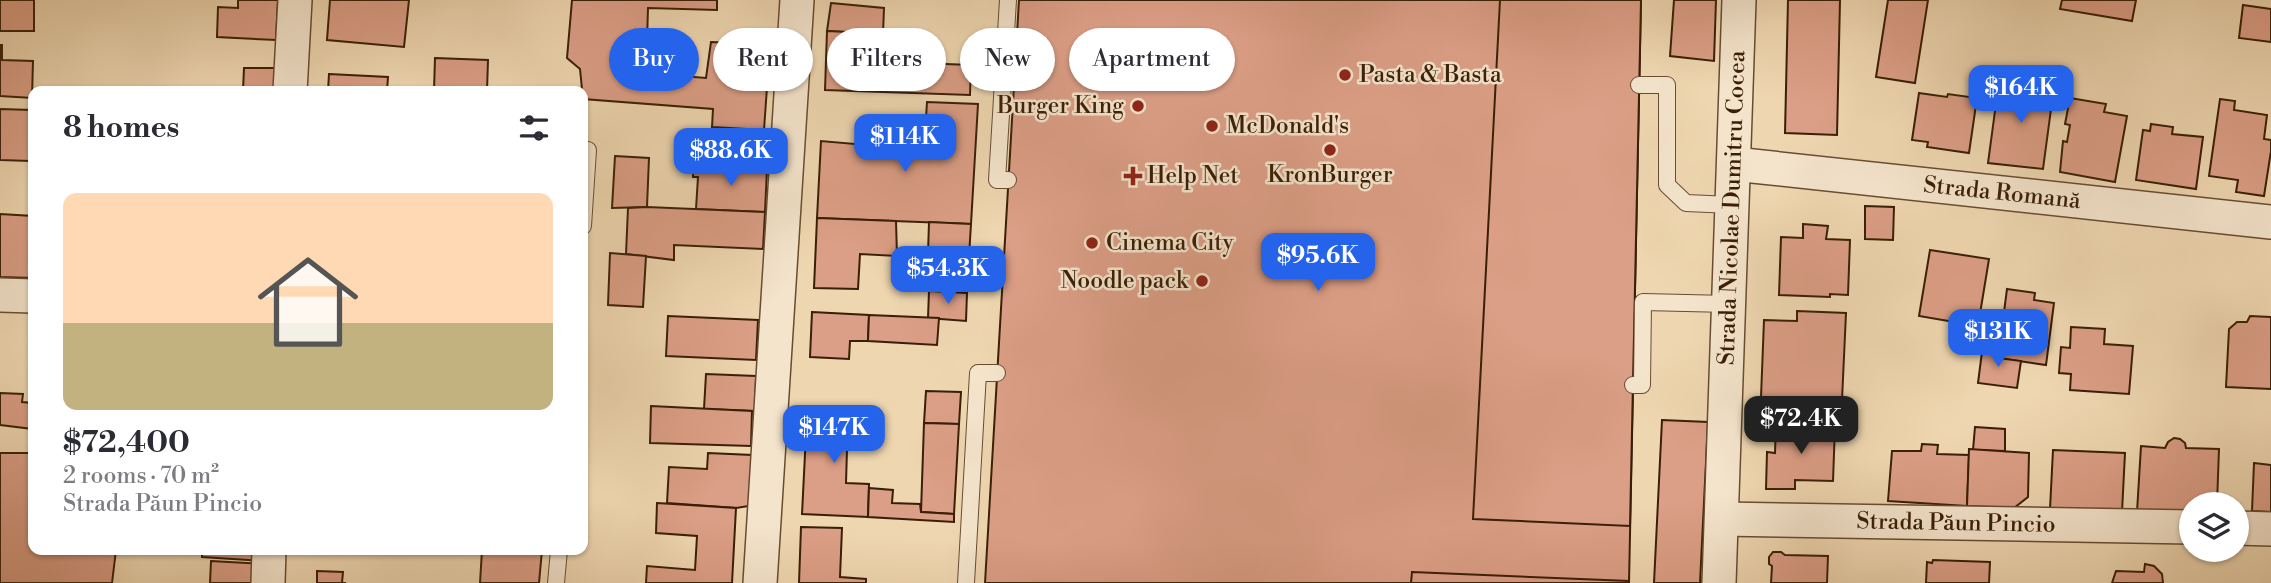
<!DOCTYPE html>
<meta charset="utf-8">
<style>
:root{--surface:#fff;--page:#f7f7f7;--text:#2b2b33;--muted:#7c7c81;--accent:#2563eb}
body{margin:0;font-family:"Libre Bodoni",serif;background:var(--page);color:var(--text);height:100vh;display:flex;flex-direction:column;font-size:26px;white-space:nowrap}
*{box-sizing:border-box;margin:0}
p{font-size:23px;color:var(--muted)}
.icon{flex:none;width:38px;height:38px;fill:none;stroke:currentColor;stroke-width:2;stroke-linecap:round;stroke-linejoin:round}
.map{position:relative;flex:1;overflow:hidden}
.side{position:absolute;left:28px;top:86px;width:560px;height:469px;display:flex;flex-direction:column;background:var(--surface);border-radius:14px;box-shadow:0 2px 5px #0004}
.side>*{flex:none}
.banner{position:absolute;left:609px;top:28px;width:665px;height:63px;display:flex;gap:14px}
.fabs{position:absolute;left:2179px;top:492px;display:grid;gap:14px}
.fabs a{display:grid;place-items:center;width:70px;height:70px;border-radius:50%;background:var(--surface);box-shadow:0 2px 5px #0004;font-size:35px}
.price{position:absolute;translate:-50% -60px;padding:0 16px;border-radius:14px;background:var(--accent);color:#fff;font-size:23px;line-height:46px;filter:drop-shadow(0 2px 4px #0008)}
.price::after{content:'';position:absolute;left:50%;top:42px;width:21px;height:16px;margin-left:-10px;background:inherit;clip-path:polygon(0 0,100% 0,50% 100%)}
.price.selected{background:#222;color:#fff}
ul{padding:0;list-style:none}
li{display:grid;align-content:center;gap:14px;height:371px;padding:0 35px}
li span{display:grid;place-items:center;height:217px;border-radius:14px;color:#555}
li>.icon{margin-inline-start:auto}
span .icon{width:126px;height:126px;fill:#fffc;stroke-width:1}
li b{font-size:30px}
h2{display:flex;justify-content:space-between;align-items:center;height:84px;padding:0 35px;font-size:30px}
.chip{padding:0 24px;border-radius:32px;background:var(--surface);box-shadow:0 2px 5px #0004;font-size:24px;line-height:63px}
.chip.selected{background:var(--accent);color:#fff}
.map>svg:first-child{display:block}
.building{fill:#db9e86;stroke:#3a1f06;stroke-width:2}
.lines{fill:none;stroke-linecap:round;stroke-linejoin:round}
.service-casing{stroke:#674d30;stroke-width:18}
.minor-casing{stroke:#674d30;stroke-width:36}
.service{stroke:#f4e4cc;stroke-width:16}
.minor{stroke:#f4e4cc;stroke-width:33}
.poi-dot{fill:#8f2418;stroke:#f4e4cc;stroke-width:2.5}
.labels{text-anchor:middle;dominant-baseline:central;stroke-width:5;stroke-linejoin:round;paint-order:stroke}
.poi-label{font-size:23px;fill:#3a1f06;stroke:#f4e4cc;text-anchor:start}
.street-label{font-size:23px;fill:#3a1f06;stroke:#f4e4cc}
</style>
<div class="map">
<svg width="2271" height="583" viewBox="0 0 2271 583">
<rect width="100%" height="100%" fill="#eed6b0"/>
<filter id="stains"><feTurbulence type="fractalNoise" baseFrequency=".00286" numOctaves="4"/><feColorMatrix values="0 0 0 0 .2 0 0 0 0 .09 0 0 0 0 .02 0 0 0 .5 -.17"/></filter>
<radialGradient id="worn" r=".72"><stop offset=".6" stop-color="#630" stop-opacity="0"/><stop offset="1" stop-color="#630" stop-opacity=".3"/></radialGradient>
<!-- building -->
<g class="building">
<rect x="0" y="0" width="34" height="31"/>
<path d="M238,0H278L276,40L217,37L218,7L238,8Z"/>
<path d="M330,0H409L404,47L327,40Z"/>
<path d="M572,0H717V10L648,8L646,73L706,78L711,42L770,44L764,130L712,127L713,109L583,99L580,69L567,58Z"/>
<path d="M1019,0H1641L1629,583H985Z"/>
<path d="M1500,0H1641L1630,526L1473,519Z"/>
<path d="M1674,0H1716L1714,61L1670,56Z"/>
<path d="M1788,0H1840L1837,135L1785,133Z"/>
<path d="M1888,0H1928L1915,83L1876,77Z"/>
<path d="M2062,0H2136L2132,21L2060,9Z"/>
<path d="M831,3L884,8L883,34L827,31Z"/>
<path d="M2243,5L2271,9V42L2239,38Z"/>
<path d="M827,31L868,33L866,61L971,65L970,95L825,90Z"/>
<path d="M0,45H2V60L33,61L32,98L0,96Z"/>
<path d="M435,58L488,60L487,91H434Z"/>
<path d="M244,68H277L275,91H243Z"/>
<path d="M329,74L388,77L387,91H328Z"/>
<path d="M1999,81L2054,87L2043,169L1988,163Z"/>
<path d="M1919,93L1947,97L1948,94L1977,98L1969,153L1927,147L1928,142L1912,140Z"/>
<path d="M2070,98L2106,104L2104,112L2127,116L2115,182L2060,172L2063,141L2067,142L2070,125L2065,124Z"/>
<path d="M2220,99L2235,101L2234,110L2267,115L2264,139L2271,140V151L2264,196L2236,192L2238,180L2209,176Z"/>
<path d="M927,102L978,104L971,224L817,218L821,141L924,150Z"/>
<path d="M0,109L32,110L30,161L0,160Z"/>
<path d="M2151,124L2173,127L2172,134L2203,137L2196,189L2136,180L2143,130L2150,131Z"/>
<path d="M615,156L649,158L647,207L612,208Z"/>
<path d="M693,165L767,169L765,212L696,209L698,177H693Z"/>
<path d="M1865,206L1894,207L1893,240L1865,239Z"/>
<path d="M647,207L765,212L763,249L674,245V260L626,254L628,208Z"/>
<path d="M0,214L33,216V278L0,277Z"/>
<path d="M817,218L896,221L897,256L860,254L858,289L814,288Z"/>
<path d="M929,222L971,224L969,256L928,254Z"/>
<path d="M1803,224L1828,226L1826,239L1850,240L1848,295L1830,294V297L1779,295L1781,237L1803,238Z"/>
<path d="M1930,250L1989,259L1978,326L1919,316Z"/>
<path d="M610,253L646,256L643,307L608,305Z"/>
<path d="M2007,289L2035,293L2034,300L2054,303L2046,365L1998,358Z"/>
<path d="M929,291L967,293L966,321L928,318Z"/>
<path d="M1797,311L1846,313L1842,400L1761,397L1764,320L1797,321Z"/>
<path d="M812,312L869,315L868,341H850L849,359L810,357Z"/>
<path d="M869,315L939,318L937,345L868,341Z"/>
<path d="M668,316L758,320L756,360L666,356Z"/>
<path d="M2250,316L2271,317V389L2226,387L2229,329L2237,322H2247Z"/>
<path d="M2071,327L2105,329L2104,344L2133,346L2129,394L2070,390L2071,374L2059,373L2061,347L2070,348Z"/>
<path d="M1983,344L1999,346L1998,358L2021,361L2017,388L1978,383Z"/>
<path d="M706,374L756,376L755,411L704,409Z"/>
<path d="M926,391L961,392L959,424L924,423Z"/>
<path d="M0,393L23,394L22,402L33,403V429L0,425Z"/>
<path d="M651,406L752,411L751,446L650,443Z"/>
<path d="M807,414L873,417L871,449H847L846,483L869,484L868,517L802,514Z"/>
<path d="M1662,420L1708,422L1700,583H1654Z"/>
<path d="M924,423L959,424L954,514L921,512Z"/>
<path d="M1776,424L1835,426L1833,481L1795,480V489H1766L1767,452L1775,453Z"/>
<path d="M1975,427L2005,429V451L1973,450Z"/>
<path d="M2174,438L2180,439L2185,443L2186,448L2219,449L2217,504H2191V514L2137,512L2141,446L2165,448L2168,442Z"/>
<path d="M1922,444L1938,445L1937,454L1969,455L1967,506L1888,501L1892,451H1921Z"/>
<path d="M1969,449L2029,453L2028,497L2014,508L1967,506Z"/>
<path d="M2053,450L2125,453L2122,512L2050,509Z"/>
<path d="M0,453H33V550H116L112,583H0Z"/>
<path d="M708,453L752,455L749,506L736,508L667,503L669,467L707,469Z"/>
<path d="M2254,463L2271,465V512L2252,511Z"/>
<path d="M869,488L893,490L892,503L920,504L921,512L954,514V522L868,517Z"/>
<path d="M657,503L736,508L732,583H646L647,566L695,570L697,536L656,533Z"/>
<path d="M801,527L842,528L840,577L866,579V583H799Z"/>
<path d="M202,550H264L263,561L202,557Z"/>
<path d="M482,550H542L539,583H480Z"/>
<path d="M1773,552H1781L1785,555L1828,556L1827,583H1771L1772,566L1769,564V557Z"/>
<path d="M1933,560L1990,562L1989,583H1926L1927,562L1932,563Z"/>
<path d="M211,561L263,564L262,583H210Z"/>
<path d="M2145,564L2154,566L2162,574L2163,583H2112L2116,571L2144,572Z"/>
<path d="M317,571L343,572L342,583H346H317Z"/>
<path d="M1412,572L1629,581V583H1411Z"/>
</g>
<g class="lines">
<!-- service casing -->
<g class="service-casing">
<g id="service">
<path d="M1008,0L997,180H1008"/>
<path d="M1639,85H1667V185L1686,203L1732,205"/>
<path d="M583,226L588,150"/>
<path d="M1633,385H1642L1643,302L1729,304"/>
<path d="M556,583L559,550"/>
<path d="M966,583L978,373H997"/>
</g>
</g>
<!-- minor casing -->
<g class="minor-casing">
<g id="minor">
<path d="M290,91L295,0"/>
<path d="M1734,164L2271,222"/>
<path d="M0,295L33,296"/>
<path d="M1722,519L2191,527"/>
<path d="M2236,528L2271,529"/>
<path d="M268,583L269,550"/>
<path d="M760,583L797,0"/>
<path d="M1719,583L1739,0"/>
</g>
</g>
<!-- service -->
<use href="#service" class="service"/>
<!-- minor -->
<use href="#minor" class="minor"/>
</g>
<!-- markers -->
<g class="poi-dot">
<circle cx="1345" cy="75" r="7"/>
<circle cx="1138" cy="106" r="7"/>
<circle cx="1212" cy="126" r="7"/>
<circle cx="1330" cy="150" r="7"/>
<path d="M1129.5 165.5h7v7h7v7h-7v7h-7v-7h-7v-7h7z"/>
<circle cx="1092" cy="243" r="7"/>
<circle cx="1202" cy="281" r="7"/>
</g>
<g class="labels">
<!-- poi labels -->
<g class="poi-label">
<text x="1359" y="75">Pasta &amp; Basta</text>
<text x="1124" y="106" text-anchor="end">Burger King</text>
<text x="1226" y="126">McDonald's</text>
<text x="1330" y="175" text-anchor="middle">KronBurger</text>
<text x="1147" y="176">Help Net</text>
<text x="1106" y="243">Cinema City</text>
<text x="1188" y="281" text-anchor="end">Noodle pack</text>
</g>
<!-- street labels -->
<g class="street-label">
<text transform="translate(2002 193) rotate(6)">Strada Romană</text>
<text transform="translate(1732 208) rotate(-88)">Strada Nicolae Dumitru Cocea</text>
<text transform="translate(1956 523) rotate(1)">Strada Păun Pincio</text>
</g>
</g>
<rect width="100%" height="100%" filter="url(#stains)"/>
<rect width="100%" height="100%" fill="url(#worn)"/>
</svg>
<div class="fabs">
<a><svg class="icon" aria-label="layers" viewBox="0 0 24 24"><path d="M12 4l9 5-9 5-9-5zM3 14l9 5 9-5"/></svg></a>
</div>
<b class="price" style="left:2021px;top:125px">$164K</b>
<b class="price" style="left:905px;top:174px">$114K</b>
<b class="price" style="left:731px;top:188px">$88.6K</b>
<b class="price" style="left:1318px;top:293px">$95.6K</b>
<b class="price" style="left:948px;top:306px">$54.3K</b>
<b class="price" style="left:1998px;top:369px">$131K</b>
<b class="price selected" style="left:1801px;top:456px">$72.4K</b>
<b class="price" style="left:834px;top:465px">$147K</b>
<div class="banner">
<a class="chip selected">Buy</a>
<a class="chip">Rent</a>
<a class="chip">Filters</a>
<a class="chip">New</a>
<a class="chip">Apartment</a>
</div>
<section class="side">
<h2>8 homes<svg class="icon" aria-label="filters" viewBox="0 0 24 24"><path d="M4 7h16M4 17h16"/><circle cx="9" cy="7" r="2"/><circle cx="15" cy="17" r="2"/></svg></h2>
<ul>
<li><span style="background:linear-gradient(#ffd9b3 60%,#c2b280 0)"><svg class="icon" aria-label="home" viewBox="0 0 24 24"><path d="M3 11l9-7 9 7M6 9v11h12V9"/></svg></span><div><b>$72,400</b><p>2 rooms · 70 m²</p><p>Strada Păun Pincio</p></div></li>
</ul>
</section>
</div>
